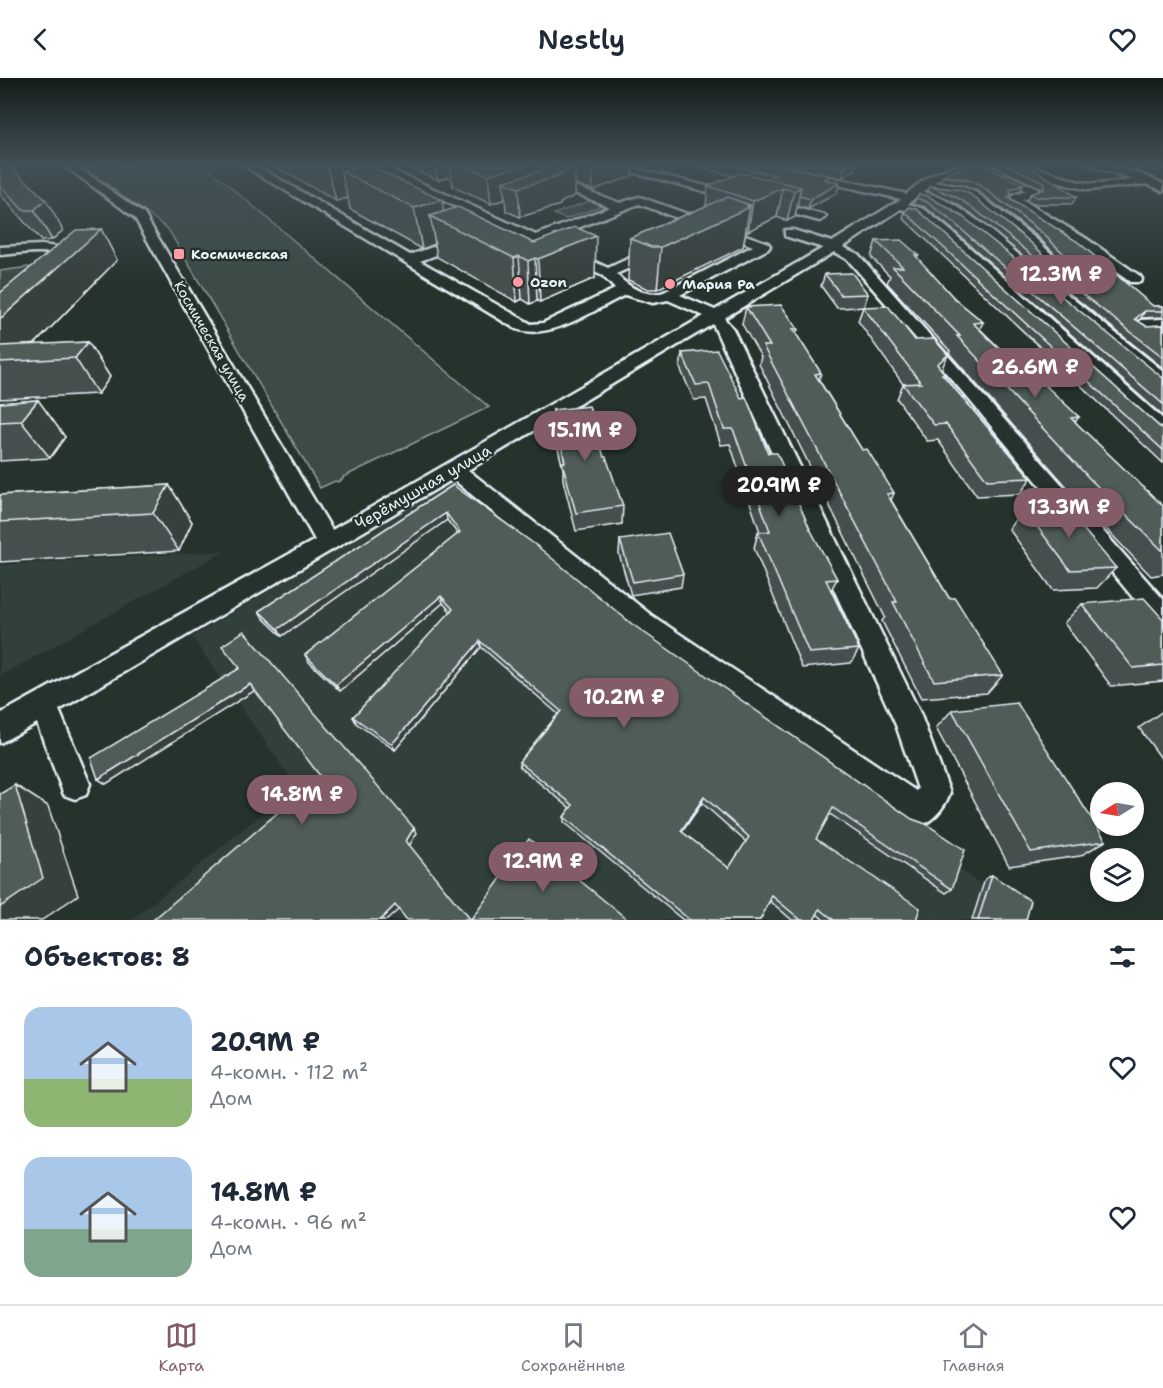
<!DOCTYPE html>
<html lang="ru">
<meta charset="utf-8">
<style>
:root{--surface:#fff;--page:#f2f2f3;--text:#1f2937;--muted:#747a83;--line:#e0e1e3;--accent:#845c67}
body{margin:0;font-family:"Shantell Sans",sans-serif;background:var(--page);color:var(--text);height:100vh;display:flex;flex-direction:column;font-size:22px;white-space:nowrap}
*{box-sizing:border-box;margin:0}
p{font-size:20px;color:var(--muted)}
.icon{flex:none;width:33px;height:33px;fill:none;stroke:currentColor;stroke-width:2;stroke-linecap:round;stroke-linejoin:round}
.map{position:relative;height:842px;overflow:hidden}
.details{display:flex;flex-direction:column;background:var(--surface);flex:1}
.details>*{flex:none}
.needle{width:39px;rotate:259deg}
.fabs{position:absolute;left:1090px;top:704px;display:grid;gap:12px}
.fabs a{display:grid;place-items:center;width:54px;height:54px;border-radius:50%;background:var(--surface);box-shadow:0 3px 9px #0003;font-size:30px}
.price{position:absolute;translate:-50% -51px;padding:0 14px;border-radius:21px;background:var(--accent);color:#fff;font-size:20px;line-height:39px;filter:drop-shadow(0 2px 3px #0008)}
.price::after{content:'';position:absolute;left:50%;top:36px;width:18px;height:14px;margin-left:-9px;background:inherit;clip-path:polygon(0 0,100% 0,50% 100%)}
.price.on{background:#222;color:#fff}
ul{padding:0;list-style:none}
li{display:flex;align-items:center;gap:18px;height:150px;padding:0 24px}
li span{display:grid;place-items:center;flex:none;width:168px;height:120px;border-radius:18px;color:#555}
li>.icon{margin-inline-start:auto}
span .icon{width:72px;height:72px;fill:#fffc;stroke-width:1}
li b{font-size:26px}
h2{display:flex;justify-content:space-between;align-items:center;height:72px;padding:0 24px;font-size:26px}
header{display:flex;justify-content:space-between;align-items:center;height:78px;padding:0 24px;background:var(--surface);font-size:27px;font-weight:600}
.tabs{display:flex;justify-content:space-around;align-items:center;height:84px;border-top:2px solid var(--line);background:var(--surface);font-size:16px;color:var(--muted)}
.tabs a{display:grid;justify-items:center;gap:3px}
.tabs .on{color:var(--accent)}
.map>svg:first-child{display:block}
.built{fill:#333f3a}
.green{fill:#3e4b47;stroke:#939ea0;stroke-width:1.5}
.lines{fill:none;stroke-linecap:round;stroke-linejoin:round}
.minor-casing{stroke:#e8f1f8;stroke-width:5}
.minor{fill:#26332d;fill-rule:evenodd}
.wall{fill:#454f4d;stroke:#e8f1f8;stroke-width:1.5;fill-rule:evenodd}
.shaded-wall{fill:#38403e;stroke:#e8f1f8;stroke-width:1.5}
.building{fill:#505c59;stroke:#e8f1f8;stroke-width:1.5;fill-rule:evenodd}
.poi-dot{fill:#ff9aa2;stroke:#26332d;stroke-width:2}
.labels{text-anchor:middle;dominant-baseline:central;stroke-width:5;stroke-linejoin:round;paint-order:stroke}
.far-poi-label{font-size:14px;font-weight:bold;fill:#e8f1f8;stroke:#26332d;text-anchor:start}
.far-street-label{font-size:14px;fill:#e8f1f8;stroke:#26332d}
.street-label{font-size:16px;fill:#e8f1f8;stroke:#26332d}
</style>
<header><svg class="icon" aria-label="back" viewBox="0 0 24 24"><path d="M15 5l-7 7 7 7"/></svg>Nestly<svg class="icon" aria-label="heart" viewBox="0 0 24 24"><path d="M12 20l-8-8c-3-5 5-10 8-4 3-6 11-1 8 4z"/></svg></header>
<div class="map">
<svg width="1163" height="842" viewBox="0 0 1163 842">
<rect width="100%" height="100%" fill="#26332d"/>
<filter id="ink" filterUnits="userSpaceOnUse"><feTurbulence type="fractalNoise" baseFrequency=".0167" numOctaves="2"/><feDisplacementMap in="SourceGraphic" scale="12" xChannelSelector="R" yChannelSelector="G"/><feConvolveMatrix kernelMatrix="1 2 1 2 8 2 1 2 1" color-interpolation-filters="sRGB"/></filter>
<g filter="url(#ink)">
<!-- built -->
<g class="built">
<path d="M452,404L1027,842H132L296,708L192,559Z"/>
<path d="M225,473L0,598V487Z"/>
</g>
<!-- green -->
<g class="green">
<path d="M81,87H205L489,329L343,399V401L338,404L335,403L320,410L168,151Z"/>
<path d="M592,122L603,127L566,141L554,136Z"/>
<path d="M29,189L36,191L0,222V193Z"/>
</g>
<g class="lines">
<!-- minor casing -->
<g class="minor-casing">
<g id="minor">
<path d="M64,87H75L144,136L332,452L704,238L668,222L653,225L625,217C594,232 550,263 516,251L243,87H255L410,177L458,160H466L468,163L466,166L420,183L531,246L543,245L615,211L603,198L368,87H381L536,157L610,129L505,87H518L620,125L639,119L643,120L768,165L770,168L768,171L680,217L715,232L823,170L785,158V152H793L832,164L901,121L760,90L755,87H773L907,116C923,100 947,87 971,87L934,104L962,109L977,115L1036,161L1077,201L1070,205H1053L1163,293V306L1157,305L961,142L927,121L916,119L908,126L924,131L951,153L1163,341V357L1156,355L916,135L901,131L843,169L858,176L1163,521V548L1154,545L967,319L848,182L834,174L724,240L733,251L920,635L950,715C944,730 934,742 919,749L908,744L633,551L453,401L59,632L90,706L86,717L75,721L64,717L37,645L0,665V636L315,462L135,140ZM928,110L959,115L969,119L1028,167L1058,196H1042C1009,170 964,123 923,114ZM639,126L753,168L664,214C646,220 628,209 616,196L659,177L660,174L659,171H649L608,190L547,162ZM713,246L896,647L918,711L916,713L651,537L468,392Z"/>
<path d="M605,87H621L738,116L740,118L734,121Z"/>
<path d="M976,87H988L1039,112V116L1022,122L1087,161L1140,198L1142,201L1140,204H1130L1079,167L1009,123V119L1026,113Z"/>
<path d="M1017,87C1040,86 1062,101 1085,105C1100,108 1118,103 1132,102L1088,87C1111,86 1143,95 1163,106V113L1148,106L1088,112L1051,103Z"/>
<path d="M767,123L824,137L826,139L820,143L763,128L761,126Z"/>
<path d="M41,167C55,169 72,168 80,181L75,188H65L63,185L66,181C50,169 19,176 0,177V169Z"/>
<path d="M1163,241V251L1141,252L1133,247L1141,242Z"/>
</g>
</g>
<!-- minor -->
<use href="#minor" class="minor"/>
</g>
<!-- wall -->
<g class="wall">
<path d="M0,87L63,152L52,162L41,163L0,116Z"/>
<path d="M272,87H354V90L444,134L595,200L540,224L537,223L530,226L522,221L517,224L437,179L435,166L422,171L350,131L348,120L336,123Z"/>
<path d="M404,87H633L632,98L593,112L575,106V118L563,123V124L560,125V127L520,139L506,133L505,121L491,126L453,109L451,98L438,102Z"/>
<path d="M687,87H780L839,105L837,115L808,131L797,128L795,139L787,143L777,139L748,153H746L743,169L657,211H648L628,202L630,160L706,128L708,108L734,98Z"/>
<path d="M782,87H857L856,91L842,100Z"/>
<path d="M992,87H1024L1076,119L1072,126H1033L1027,123L1030,116L1040,112V110Z"/>
<path d="M1150,87H1163V91Z"/>
<path d="M943,98L1020,113L1011,116V122L1153,228H1163V239L1141,240L1137,243L1146,248L1163,247V290L1059,207L1063,201H1075L1078,199L1038,159L978,113L962,107L941,103Z"/>
<path d="M930,108L961,112L1056,188L1052,194H1043L971,135L955,125L928,113Z"/>
<path d="M919,116L1163,300V338L952,151L925,129L914,126L916,120Z"/>
<path d="M905,134L1161,350L1163,351V385L903,140Z"/>
<path d="M101,151L117,182L34,267L88,264L110,299L98,316L0,321V215Z"/>
<path d="M876,163L918,177L917,180L954,220L983,244L980,251L1034,304L1079,339L1075,344L1163,428V496L1151,498L1076,419L949,275L950,273L887,205L890,198L871,179Z"/>
<path d="M825,196L868,216L864,228L915,262L941,291L945,296L944,298L1031,400L1020,416L977,418L938,362L927,363L897,321L903,306L858,243L863,229L837,230L821,208Z"/>
<path d="M746,229L798,251L796,256L821,295L819,302L862,372L894,415L891,422L949,520L1003,597L987,615L921,620L882,543L885,539L759,286L761,279L742,246Z"/>
<path d="M682,275L768,375L837,501L831,512L859,571L851,585L802,590L754,470L758,454H760L730,366L721,367L706,321L694,322L680,290Z"/>
<path d="M38,322L65,359L50,380L0,383V325Z"/>
<path d="M553,332L604,379L623,428L622,446L576,453L563,402V391L553,350Z"/>
<path d="M169,407L192,444L179,473L0,484V417Z"/>
<path d="M453,407L952,811L946,815L830,736L816,761L916,842H824L817,836L814,842H792L770,823L760,842H683L564,744V739L570,730L520,689L519,684L558,636L481,569L395,672L357,646L353,639L451,534L443,525L340,613L309,584L305,577L458,456L447,442L282,558L263,540L259,533ZM702,725L746,764L729,790L682,754Z"/>
<path d="M1023,430L1116,490L1097,510L1053,512L1009,451Z"/>
<path d="M620,462L683,496L681,509L631,517L619,476Z"/>
<path d="M1082,526L1163,541V603L1111,608L1064,545Z"/>
<path d="M952,632L1106,763L1080,778L1009,788L936,650Z"/>
<path d="M1163,633V683L1139,650Z"/>
<path d="M992,797L1026,842H972L985,801Z"/>
</g>
<!-- shaded-wall -->
<g class="shaded-wall">
<path d="M327,87H354L357,101L341,93L348,120L336,123Z"/>
<path d="M435,87H450L451,98L438,102Z"/>
<path d="M522,87H546V102L561,95L575,90V118L563,123V124L560,125V127L520,139L518,110L503,104L505,121L491,126L488,97Z"/>
<path d="M593,87H633L632,98L593,112Z"/>
<path d="M850,87H857L856,91L842,100L845,90Z"/>
<path d="M839,105L837,115L808,131L811,121Z"/>
<path d="M1023,107L1020,113L1007,118L1010,112Z"/>
<path d="M801,109L795,139L787,143L794,113Z"/>
<path d="M783,110L777,139L748,153L753,123Z"/>
<path d="M46,122L63,152L52,162L34,132Z"/>
<path d="M442,122L445,146L430,138L435,166L422,171L414,130Z"/>
<path d="M750,127L743,169L657,211L661,169Z"/>
<path d="M101,151L117,182L18,283L0,274V241Z"/>
<path d="M596,158L595,200L540,224L538,181Z"/>
<path d="M519,178L522,221L517,224L514,180Z"/>
<path d="M535,180L537,223L530,226L528,183Z"/>
<path d="M1145,233L1141,240L1131,248L1135,241Z"/>
<path d="M88,264L110,299L98,316L75,280Z"/>
<path d="M948,277L941,292L937,286Z"/>
<path d="M38,322L65,359L50,380L21,343Z"/>
<path d="M169,407L192,444L179,473L153,435Z"/>
<path d="M446,435L447,442L282,558L278,551Z"/>
<path d="M441,518L443,525L340,613L336,607Z"/>
<path d="M480,563L481,569L395,672L392,666Z"/>
<path d="M250,606L254,613L106,706L98,701Z"/>
<path d="M15,707L48,728L78,817L42,842H0V829Z"/>
<path d="M704,719L702,725L679,758L681,753Z"/>
<path d="M414,750L417,755L409,768L406,763Z"/>
<path d="M395,827L399,831L387,842H380Z"/>
</g>
<!-- building -->
<g class="building">
<path d="M0,87H10L46,122L34,132H23L0,107Z"/>
<path d="M368,87L442,122L414,130L341,93Z"/>
<path d="M462,87H522L488,97Z"/>
<path d="M558,87H565L575,90L561,95L562,96L558,97L560,98L518,110L503,104Z"/>
<path d="M729,87H780L831,98L825,101L839,105L811,121L799,118L801,109L767,101L775,97Z"/>
<path d="M829,87H850L845,90Z"/>
<path d="M965,87H983L1023,107L1010,112L1011,120H1008L1078,164L1153,228H1163V233H1145L1135,241L1146,248L1163,247V279L1063,201H1075L1082,197V193L1041,154L981,108L965,101L943,98Z"/>
<path d="M1008,87H1024L1038,93L1076,119H1036L1030,116L1044,111L1043,104Z"/>
<path d="M741,95L801,109L794,113L783,110L753,123L708,108Z"/>
<path d="M930,108L961,112L970,116L1029,163L1056,188H1046L973,130L958,120Z"/>
<path d="M919,116L928,118L962,138L1163,300V326L955,146L927,124L916,120Z"/>
<path d="M727,119L750,127L747,128L750,129L661,169H651L630,160Z"/>
<path d="M458,129L534,165L575,149L596,158L538,181L535,180L528,183L519,178L514,180L430,138Z"/>
<path d="M909,129L917,131L1161,350L1163,351V372L905,134Z"/>
<path d="M101,151L0,241V215L76,152Z"/>
<path d="M901,162L918,177H915L954,220L983,244L973,245L1034,304H1042L1079,339L1071,340L1163,428V473L1089,400L957,258H960L893,189H903L876,163Z"/>
<path d="M852,195L868,216L841,217L825,196Z"/>
<path d="M781,227L798,251H793L821,295L815,296L862,372L867,371L894,415L887,416L949,520H955L1003,597L934,603L893,524H897L763,268H770L746,229Z"/>
<path d="M888,228L915,262L934,261L948,277L937,286L945,296H942L1031,400L987,402L946,346L934,347L903,306L921,305L863,229Z"/>
<path d="M88,264L75,280L0,284V268Z"/>
<path d="M717,272L741,320L746,319L768,375H777L809,449L837,501L826,502L859,571L809,575L758,454L770,453L733,351H724L709,306L696,307L682,275Z"/>
<path d="M38,322L21,343L0,344V325Z"/>
<path d="M589,328L604,379H606L623,428L576,435L562,384H565L553,332Z"/>
<path d="M169,407L153,435L0,444V417Z"/>
<path d="M453,407L537,468L632,546L912,741L926,746L965,772L952,811L833,730L816,761L920,830L916,842H834L820,831L814,842H801L772,818L760,842H690L564,739L573,727L519,684L561,633L480,563L392,666L353,639L453,531L441,518L336,607L305,577L460,454L446,435L278,551L259,533ZM704,719L749,759L729,790L681,753Z"/>
<path d="M1064,428L1116,490L1070,492L1023,430Z"/>
<path d="M668,455L683,496L633,504L620,462Z"/>
<path d="M1144,520L1163,541V587L1133,590L1082,526Z"/>
<path d="M244,553L414,750L406,763L470,842H407L395,827L380,842H153L320,698L250,606L98,701L91,680L240,590L222,568Z"/>
<path d="M1017,625L1106,763L1031,774L952,632Z"/>
<path d="M15,707L43,800L0,829V716Z"/>
<path d="M529,761L628,842H471Z"/>
<path d="M992,797L1031,823L1026,842H978Z"/>
</g>
</g>
<!-- sky -->
<linearGradient id="sky" x2="0" y2="1"><stop stop-color="#151c19"/><stop offset="0.42" stop-color="#415057"/><stop offset="1" stop-color="#415057" stop-opacity="0"/></linearGradient>
<rect width="1163" height="205" fill="url(#sky)"/>
<!-- markers -->
<g class="poi-dot">
<rect x="173" y="170" width="12" height="12" rx="3"/>
<circle cx="518" cy="204" r="6"/>
<circle cx="670" cy="206" r="6"/>
</g>
<g class="labels">
<!-- far-poi labels -->
<g class="far-poi-label">
<text x="191" y="176">Космическая</text>
<text x="530" y="204">Ozon</text>
<text x="682" y="206">Мария Ра</text>
</g>
<!-- far-street labels -->
<g class="far-street-label">
<text transform="translate(212 263) rotate(60)">Космическая улица</text>
</g>
<!-- street labels -->
<g class="street-label">
<text transform="translate(423 409) rotate(-30)">Черёмушная улица</text>
</g>
</g>
</svg>
<div class="fabs">
<a><svg class="needle" viewBox="-14 -14 28 28"><path d="M0-13l5 13h-10z" fill="#e53935"/><path d="M0 13l5-13h-10z" fill="#747a83"/></svg></a>
<a><svg class="icon" aria-label="layers" viewBox="0 0 24 24"><path d="M12 4l9 5-9 5-9-5zM3 14l9 5 9-5"/></svg></a>
</div>
<b class="price" style="left:1061px;top:228px">12.3M ₽</b>
<b class="price" style="left:1035px;top:321px">26.6M ₽</b>
<b class="price" style="left:585px;top:384px">15.1M ₽</b>
<b class="price on" style="left:779px;top:439px">20.9M ₽</b>
<b class="price" style="left:1069px;top:461px">13.3M ₽</b>
<b class="price" style="left:624px;top:651px">10.2M ₽</b>
<b class="price" style="left:302px;top:748px">14.8M ₽</b>
<b class="price" style="left:543px;top:815px">12.9M ₽</b>
</div>
<section class="details">
<h2>Объектов: 8<svg class="icon" aria-label="filters" viewBox="0 0 24 24"><path d="M4 7h16M4 17h16"/><circle cx="9" cy="7" r="2"/><circle cx="15" cy="17" r="2"/></svg></h2>
<ul>
<li><span style="background:linear-gradient(#a9c7e8 60%,#8fb573 0)"><svg class="icon" aria-label="home" viewBox="0 0 24 24"><path d="M3 11l9-7 9 7M6 9v11h12V9"/></svg></span><div><b>20.9M ₽</b><p>4-комн. · 112 m²</p><p>Дом</p></div><svg class="icon" aria-label="heart" viewBox="0 0 24 24"><path d="M12 20l-8-8c-3-5 5-10 8-4 3-6 11-1 8 4z"/></svg></li>
<li><span style="background:linear-gradient(#a9c7e8 60%,#7fa58c 0)"><svg class="icon" aria-label="home" viewBox="0 0 24 24"><path d="M3 11l9-7 9 7M6 9v11h12V9"/></svg></span><div><b>14.8M ₽</b><p>4-комн. · 96 m²</p><p>Дом</p></div><svg class="icon" aria-label="heart" viewBox="0 0 24 24"><path d="M12 20l-8-8c-3-5 5-10 8-4 3-6 11-1 8 4z"/></svg></li>
</ul>
</section>
<nav class="tabs">
<a class="on"><svg class="icon" aria-label="map" viewBox="0 0 24 24"><path d="M3 6l6-2 6 2 6-2v14l-6 2-6-2-6 2zM9 4v14M15 6v14"/></svg>Карта</a>
<a><svg class="icon" aria-label="saved" viewBox="0 0 24 24"><path d="M7 4h10v16l-5-4-5 4z"/></svg>Сохранённые</a>
<a><svg class="icon" aria-label="home" viewBox="0 0 24 24"><path d="M3 11l9-7 9 7M6 9v11h12V9"/></svg>Главная</a>
</nav>
